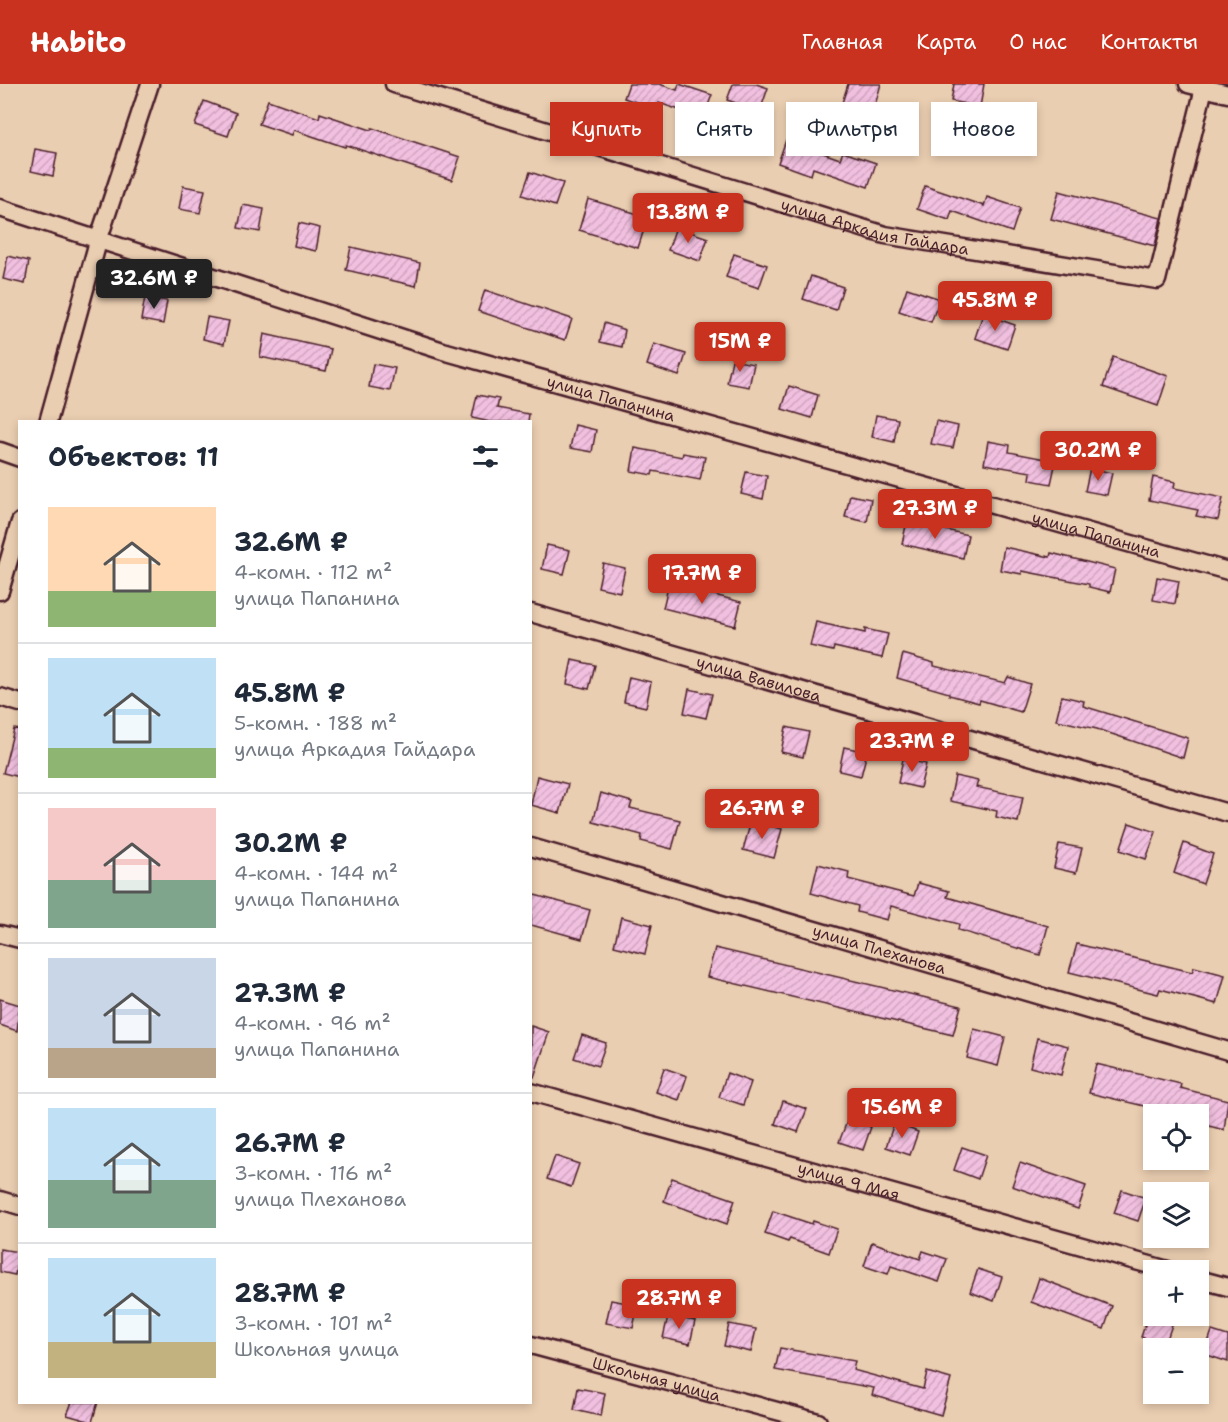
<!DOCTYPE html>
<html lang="ru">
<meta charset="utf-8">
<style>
:root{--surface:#fff;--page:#f2f2f3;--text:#1f2937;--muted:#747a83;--line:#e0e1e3;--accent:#c8321e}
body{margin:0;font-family:"Shantell Sans",sans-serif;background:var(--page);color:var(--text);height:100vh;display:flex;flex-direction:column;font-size:22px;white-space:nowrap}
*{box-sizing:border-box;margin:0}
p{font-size:20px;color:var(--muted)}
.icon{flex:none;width:33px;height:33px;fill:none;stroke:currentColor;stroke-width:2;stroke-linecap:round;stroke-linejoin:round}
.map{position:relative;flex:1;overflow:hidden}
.drawer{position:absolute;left:18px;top:336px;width:514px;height:984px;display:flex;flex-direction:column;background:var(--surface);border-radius:0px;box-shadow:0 3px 9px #0003}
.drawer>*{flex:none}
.hud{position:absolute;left:550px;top:18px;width:570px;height:54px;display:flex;gap:12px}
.tools{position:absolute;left:1143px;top:1020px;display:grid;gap:12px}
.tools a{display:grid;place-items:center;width:66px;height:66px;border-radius:0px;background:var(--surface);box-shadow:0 3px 9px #0003;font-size:30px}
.price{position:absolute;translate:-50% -51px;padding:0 14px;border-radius:6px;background:var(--accent);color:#fff;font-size:20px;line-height:39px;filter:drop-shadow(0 2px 3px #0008)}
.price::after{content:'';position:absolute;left:50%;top:36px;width:18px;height:14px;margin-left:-9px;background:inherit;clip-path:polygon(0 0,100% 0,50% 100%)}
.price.selected{background:#222;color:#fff}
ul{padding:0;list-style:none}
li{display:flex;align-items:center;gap:18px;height:150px;padding:0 30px}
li+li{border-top:2px solid var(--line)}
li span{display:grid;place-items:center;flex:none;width:168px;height:120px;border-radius:0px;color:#555}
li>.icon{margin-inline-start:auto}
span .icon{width:72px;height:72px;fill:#fffc;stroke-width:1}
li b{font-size:26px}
h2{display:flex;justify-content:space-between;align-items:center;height:72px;padding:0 30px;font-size:26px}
.pill{padding:0 21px;border-radius:0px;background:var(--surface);box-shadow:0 3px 9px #0003;font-size:21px;line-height:54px}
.pill.selected{background:var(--accent);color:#fff}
header{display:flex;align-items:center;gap:36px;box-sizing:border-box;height:84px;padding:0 30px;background:var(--accent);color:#fff}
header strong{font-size:28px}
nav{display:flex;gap:33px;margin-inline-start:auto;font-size:21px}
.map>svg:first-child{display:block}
.building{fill:url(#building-hatch);stroke:#4a1f2b;stroke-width:1.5}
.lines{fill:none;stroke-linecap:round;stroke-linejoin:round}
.street-casing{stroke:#4a1f2b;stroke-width:21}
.street{stroke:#eaceb1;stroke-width:16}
.labels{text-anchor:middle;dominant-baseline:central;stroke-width:6;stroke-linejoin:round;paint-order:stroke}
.street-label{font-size:16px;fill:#4a1f2b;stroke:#eaceb1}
</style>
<header>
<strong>Habito</strong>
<nav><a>Главная</a><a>Карта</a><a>О нас</a><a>Контакты</a></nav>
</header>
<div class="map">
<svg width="1228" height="1338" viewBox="0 0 1228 1338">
<defs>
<pattern id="building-hatch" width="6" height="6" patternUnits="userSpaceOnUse" patternTransform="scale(1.5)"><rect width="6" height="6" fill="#f1bfdf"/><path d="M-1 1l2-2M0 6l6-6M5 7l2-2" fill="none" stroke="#d0a4c0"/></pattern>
</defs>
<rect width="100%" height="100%" fill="#eaceb1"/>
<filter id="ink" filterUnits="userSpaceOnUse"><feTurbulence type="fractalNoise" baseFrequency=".0167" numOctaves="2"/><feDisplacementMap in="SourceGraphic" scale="12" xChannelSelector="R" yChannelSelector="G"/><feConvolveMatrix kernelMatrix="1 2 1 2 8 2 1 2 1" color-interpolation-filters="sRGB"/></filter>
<g filter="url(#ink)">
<!-- building -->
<g class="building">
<path d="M629,0H659L677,6L679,0L712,11L703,34L659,19L657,25L624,14Z"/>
<path d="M733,0H756L768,4L760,27L727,16Z"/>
<path d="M848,0H881L873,28L842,19Z"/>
<path d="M954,0H984L980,23L951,17Z"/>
<path d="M268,16L319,34L320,29L371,46L372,44L460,73L452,96L346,61L345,63L294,46L292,51L259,40Z"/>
<path d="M204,17L236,29L228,52L195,41Z"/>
<path d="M786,56L840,75L843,68L876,79L868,103L813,84L811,91L778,79Z"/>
<path d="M35,65L57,69L53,92L31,87Z"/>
<path d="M530,88L563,99L555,122L522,111Z"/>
<path d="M183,102L205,106L200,129L179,125Z"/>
<path d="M925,102L984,122L987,113L1020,124L1012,148L952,127L949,136L917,125Z"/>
<path d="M1059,107L1161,134L1155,162L1051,135Z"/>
<path d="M588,115L648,133L638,164L579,146Z"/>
<path d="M243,121L264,125L260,148L238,144Z"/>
<path d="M299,139L320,144L316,167L294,162Z"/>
<path d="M676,143L708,154L700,177L668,166Z"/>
<path d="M351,163L420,179L416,202L346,186Z"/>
<path d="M734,170L767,181L759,204L726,193Z"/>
<path d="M8,172L29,177L25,200L3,195Z"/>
<path d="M811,192L843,203L836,226L803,215Z"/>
<path d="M907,204L940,215L931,238L899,227Z"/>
<path d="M485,206L572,235L565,256L478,227Z"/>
<path d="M145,213L167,217L163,240L141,236Z"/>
<path d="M983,230L1015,241L1007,265L975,254Z"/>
<path d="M207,233L229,237L224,260L203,255Z"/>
<path d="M604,239L625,246L622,263L600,258Z"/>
<path d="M264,250L331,265L326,287L260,273Z"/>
<path d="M654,260L686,270L679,292L647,281Z"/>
<path d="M1113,273L1168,292L1158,322L1103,303Z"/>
<path d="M732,276L754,280L749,303L727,299Z"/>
<path d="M373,280L395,284L390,307L369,303Z"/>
<path d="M789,302L818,311L812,334L782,325Z"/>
<path d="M477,311L499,315L497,324L529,330L528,338H490L472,334Z"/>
<path d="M876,331L898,335L894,358L872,353Z"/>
<path d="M936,337L958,342L953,364L931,360Z"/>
<path d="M575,341L596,346L592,368L570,364Z"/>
<path d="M988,357L1010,361L1009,368L1056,377L1051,400L1030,396L1031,388L984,380Z"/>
<path d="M635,364L682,373L683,369L705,373L700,396L653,387L652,391L631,387Z"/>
<path d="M1090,384L1112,389L1107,411L1085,407Z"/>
<path d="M746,388L767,392L763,415L741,410Z"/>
<path d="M1153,393L1175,398L1174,404L1223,414L1218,436L1196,432L1198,426L1149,416Z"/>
<path d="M850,411L871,415L867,438L845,433Z"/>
<path d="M907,437L968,451L963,474L902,460Z"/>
<path d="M547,461L570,466L564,490L542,485Z"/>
<path d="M1004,463L1050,473L1051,469L1115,485L1110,508L1089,503V500L1022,487V490L1000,486Z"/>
<path d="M603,479L625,484L620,508L598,503Z"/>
<path d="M1157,493L1179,497L1175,520L1153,516Z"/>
<path d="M669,499L741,518L735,542L663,524Z"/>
<path d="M816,538L865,549V545L888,550L882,574L834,563L833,567L810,562Z"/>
<path d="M903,570L934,579V582L1005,599L1008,593L1030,600L1021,628L980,616L979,619L949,611V609L897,594Z"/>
<path d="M572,576L595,581L589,605L567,600Z"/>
<path d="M629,593L651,598L646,623L624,618Z"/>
<path d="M689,605L712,610L706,634L684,629Z"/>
<path d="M1062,612L1084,617L1083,622L1188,654L1183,674L1097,645L1056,636Z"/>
<path d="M786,643L809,648L803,673L781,668Z"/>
<path d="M14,645L20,646V693L3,689Z"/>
<path d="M844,663L867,668L861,692L839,687Z"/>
<path d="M903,675L926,680L920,704L898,699Z"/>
<path d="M537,692L568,700L560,729L531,721Z"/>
<path d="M955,692L978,697L976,703L1023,713L1018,738L996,733L997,727L950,717Z"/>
<path d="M601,709L632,718L630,724L680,736L672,765L641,757L642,751L593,738Z"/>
<path d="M751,737L782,745L774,774L743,766Z"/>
<path d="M1129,739L1156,748L1146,775L1120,766Z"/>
<path d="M1184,759L1213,770L1203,800L1174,789Z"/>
<path d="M1059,760L1082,764L1076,789L1054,784Z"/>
<path d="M818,780L849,788L848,795L914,812L918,799L949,807L947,813L1048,842L1040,871L958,846L959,840L891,822L887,836L857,828L858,822L811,809Z"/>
<path d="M531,810L590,826L582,855L531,841Z"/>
<path d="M621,833L652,841L645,870L614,862Z"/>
<path d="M1077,860L1192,888L1194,883L1225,891L1217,920L1160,905L1158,910L1069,888Z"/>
<path d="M715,864L961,922L953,951L707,893Z"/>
<path d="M0,915L20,921L17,947L0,941Z"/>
<path d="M531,942L549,948L534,993L531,992Z"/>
<path d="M974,945L1005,953L998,982L967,974Z"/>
<path d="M582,951L606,959L598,982L574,974Z"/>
<path d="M1037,954L1068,962L1061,991L1030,983Z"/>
<path d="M1096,980L1181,1000L1180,1004L1228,1016L1224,1046L1198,1039V1030H1178L1089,1009Z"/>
<path d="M664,984L687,992L679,1016L656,1008Z"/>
<path d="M727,989L751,998L743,1021L719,1013Z"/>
<path d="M783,1017L807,1025L798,1048L775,1040Z"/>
<path d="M848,1035L871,1043L863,1066L839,1058Z"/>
<path d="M894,1039L918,1048L910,1071L886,1063Z"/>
<path d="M962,1063L986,1071L978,1095L954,1086Z"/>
<path d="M555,1072L579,1080L571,1103L547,1095Z"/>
<path d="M1020,1079L1086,1102L1078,1125L1012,1102Z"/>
<path d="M672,1094L735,1116L727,1140L664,1117Z"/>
<path d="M1122,1106L1146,1114L1138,1137L1114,1129Z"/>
<path d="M773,1127L812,1140L813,1137L837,1145L829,1169L790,1155L788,1158L765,1150Z"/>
<path d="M872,1158L920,1175L923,1167L947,1175L939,1198L891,1182L888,1190L864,1182Z"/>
<path d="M0,1165L19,1168L15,1191L0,1188Z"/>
<path d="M978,1185L1002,1193L994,1217L970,1208Z"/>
<path d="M1039,1194L1112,1222L1104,1245L1031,1218Z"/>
<path d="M611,1216L638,1221L633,1244L606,1239Z"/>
<path d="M1149,1229L1173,1238L1165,1261L1141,1253Z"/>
<path d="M668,1232L695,1237L690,1260L663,1254Z"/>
<path d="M729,1240L756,1245L751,1268L724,1262Z"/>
<path d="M1212,1247L1228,1252V1278L1204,1270Z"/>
<path d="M780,1264L855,1277L853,1286L923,1305L927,1288L951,1295L941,1331L872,1311L874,1304L775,1286Z"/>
<path d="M578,1304L605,1309L601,1332L574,1326Z"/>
<path d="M72,1318H98L92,1338L67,1331Z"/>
</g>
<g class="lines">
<!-- street casing -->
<g class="street-casing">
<g id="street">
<path id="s1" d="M394,0L885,151L1157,196L1204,4"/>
<path d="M1188,0L1228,10"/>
<path id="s2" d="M0,124L443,267L1228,487"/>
<path d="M48,338L99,154L150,0"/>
<path d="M0,367L20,374"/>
<path d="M0,507L20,438"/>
<path id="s3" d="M531,529L1228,729"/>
<path d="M0,613L20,619"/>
<path id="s4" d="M531,763L1228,967"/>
<path d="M0,850L20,855"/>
<path id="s5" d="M531,1008L1168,1186"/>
<path d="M0,1116L20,1122"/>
<path d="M1198,1195L1228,1203"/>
<path id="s6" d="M531,1261L818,1338"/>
</g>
</g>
<!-- street -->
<use href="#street" class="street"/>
</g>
</g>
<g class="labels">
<!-- street labels -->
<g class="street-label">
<text stroke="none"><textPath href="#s1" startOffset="502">улица Аркадия Гайдара</textPath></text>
<text stroke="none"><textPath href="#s2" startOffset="640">улица Папанина</textPath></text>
<text stroke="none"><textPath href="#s2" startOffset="1144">улица Папанина</textPath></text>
<text stroke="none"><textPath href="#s3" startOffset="237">улица Вавилова</textPath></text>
<text stroke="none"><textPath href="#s4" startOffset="363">улица Плеханова</textPath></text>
<text stroke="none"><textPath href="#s5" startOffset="330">улица 9 Мая</textPath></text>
<text stroke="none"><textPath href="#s6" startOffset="130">Школьная улица</textPath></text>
</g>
</g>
</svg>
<div class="tools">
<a><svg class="icon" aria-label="locate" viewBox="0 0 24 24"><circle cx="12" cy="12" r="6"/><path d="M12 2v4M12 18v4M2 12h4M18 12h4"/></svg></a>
<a><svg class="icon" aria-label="layers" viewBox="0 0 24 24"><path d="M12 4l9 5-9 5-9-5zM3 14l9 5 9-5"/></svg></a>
<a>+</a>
<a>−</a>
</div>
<b class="price" style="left:688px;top:160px">13.8M ₽</b>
<b class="price selected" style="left:154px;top:226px">32.6M ₽</b>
<b class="price" style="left:995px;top:248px">45.8M ₽</b>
<b class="price" style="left:740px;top:289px">15M ₽</b>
<b class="price" style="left:1098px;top:398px">30.2M ₽</b>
<b class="price" style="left:935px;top:456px">27.3M ₽</b>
<b class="price" style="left:702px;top:521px">17.7M ₽</b>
<b class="price" style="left:912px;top:689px">23.7M ₽</b>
<b class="price" style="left:762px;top:756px">26.7M ₽</b>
<b class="price" style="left:902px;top:1055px">15.6M ₽</b>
<b class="price" style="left:679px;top:1246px">28.7M ₽</b>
<div class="hud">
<a class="pill selected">Купить</a>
<a class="pill">Снять</a>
<a class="pill">Фильтры</a>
<a class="pill">Новое</a>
</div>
<section class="drawer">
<h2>Объектов: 11<svg class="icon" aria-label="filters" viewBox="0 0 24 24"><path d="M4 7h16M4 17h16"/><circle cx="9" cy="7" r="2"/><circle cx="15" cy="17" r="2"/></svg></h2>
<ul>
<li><span style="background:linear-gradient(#ffd9b3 70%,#8fb573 0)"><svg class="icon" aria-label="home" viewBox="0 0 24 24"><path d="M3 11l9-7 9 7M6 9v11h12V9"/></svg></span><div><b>32.6M ₽</b><p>4-комн. · 112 m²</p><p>улица Папанина</p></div></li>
<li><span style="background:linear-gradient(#bfe0f5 75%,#8fb573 0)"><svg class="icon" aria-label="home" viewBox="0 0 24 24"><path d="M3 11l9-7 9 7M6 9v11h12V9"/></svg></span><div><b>45.8M ₽</b><p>5-комн. · 188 m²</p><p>улица Аркадия Гайдара</p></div></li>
<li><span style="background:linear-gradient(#f6c9c9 60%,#7fa58c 0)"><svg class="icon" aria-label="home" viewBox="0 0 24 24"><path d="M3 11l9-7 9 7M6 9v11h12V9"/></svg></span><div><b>30.2M ₽</b><p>4-комн. · 144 m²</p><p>улица Папанина</p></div></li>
<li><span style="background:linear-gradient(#c9d6e8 75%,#b9a48a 0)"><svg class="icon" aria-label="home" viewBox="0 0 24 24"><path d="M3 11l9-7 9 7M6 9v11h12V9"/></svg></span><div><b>27.3M ₽</b><p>4-комн. · 96 m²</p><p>улица Папанина</p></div></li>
<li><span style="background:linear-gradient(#bfe0f5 60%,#7fa58c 0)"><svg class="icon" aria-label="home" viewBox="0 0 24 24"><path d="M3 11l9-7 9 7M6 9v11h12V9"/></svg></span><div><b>26.7M ₽</b><p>3-комн. · 116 m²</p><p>улица Плеханова</p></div></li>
<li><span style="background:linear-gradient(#bfe0f5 70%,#c2b280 0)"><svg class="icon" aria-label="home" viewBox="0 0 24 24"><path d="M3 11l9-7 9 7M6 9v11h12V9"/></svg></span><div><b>28.7M ₽</b><p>3-комн. · 101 m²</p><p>Школьная улица</p></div></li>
</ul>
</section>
</div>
